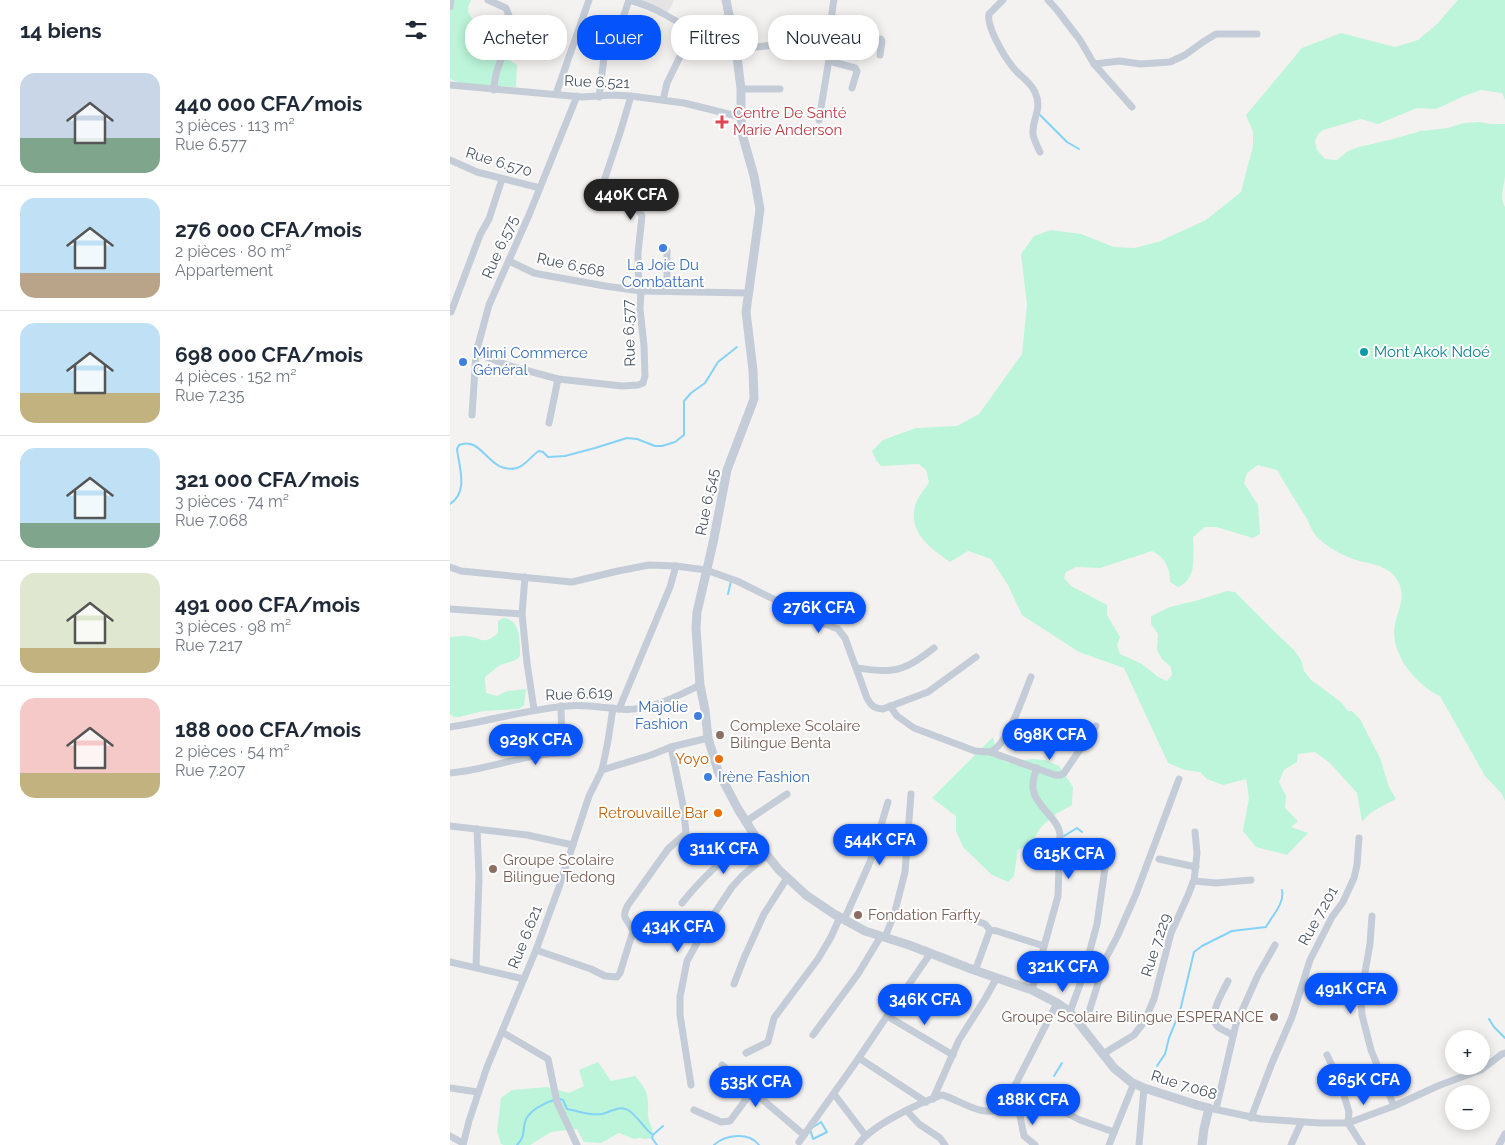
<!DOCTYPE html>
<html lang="fr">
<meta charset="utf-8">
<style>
:root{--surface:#fff;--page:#f2f2f3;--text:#1f2937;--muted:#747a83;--line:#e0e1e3;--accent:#0453fb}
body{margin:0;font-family:Raleway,sans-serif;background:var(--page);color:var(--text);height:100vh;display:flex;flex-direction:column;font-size:19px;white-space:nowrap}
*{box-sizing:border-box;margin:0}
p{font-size:16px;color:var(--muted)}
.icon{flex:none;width:28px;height:28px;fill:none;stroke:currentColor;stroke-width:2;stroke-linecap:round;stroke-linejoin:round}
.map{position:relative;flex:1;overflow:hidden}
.panel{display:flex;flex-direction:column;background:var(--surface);width:450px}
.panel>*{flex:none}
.hud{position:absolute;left:15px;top:15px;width:475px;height:45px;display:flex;gap:10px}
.fabs{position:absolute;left:995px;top:1030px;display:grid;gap:10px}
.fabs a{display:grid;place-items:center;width:45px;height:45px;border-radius:50%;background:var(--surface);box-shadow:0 2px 12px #0003;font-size:25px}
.price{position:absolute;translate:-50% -42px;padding:0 11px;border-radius:18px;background:var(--accent);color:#fff;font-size:16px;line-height:32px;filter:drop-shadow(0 1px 2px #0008)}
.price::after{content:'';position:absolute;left:50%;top:30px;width:15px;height:11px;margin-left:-8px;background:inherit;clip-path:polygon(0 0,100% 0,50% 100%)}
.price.on{background:#222;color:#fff}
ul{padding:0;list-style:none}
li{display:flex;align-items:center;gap:15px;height:125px;padding:0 20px}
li+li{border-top:1px solid var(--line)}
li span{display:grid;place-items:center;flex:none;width:140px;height:100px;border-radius:15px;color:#555}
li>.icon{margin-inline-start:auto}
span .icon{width:60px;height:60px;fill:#fffc;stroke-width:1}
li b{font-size:21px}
h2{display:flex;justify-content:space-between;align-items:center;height:60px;padding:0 20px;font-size:21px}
.chip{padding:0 18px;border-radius:20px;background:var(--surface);box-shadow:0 2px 12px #0003;font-size:18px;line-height:45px}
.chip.on{background:var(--accent);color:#fff}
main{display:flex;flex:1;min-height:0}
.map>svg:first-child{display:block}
.education{fill:#e5e3e3}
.green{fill:#bcf5d9}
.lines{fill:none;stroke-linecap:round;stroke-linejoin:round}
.stream{stroke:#85d2f6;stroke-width:2}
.minor{stroke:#c4ccd7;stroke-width:7}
.tertiary{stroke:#c4ccd7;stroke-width:9}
.health-dot{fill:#e0444e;stroke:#fff;stroke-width:2}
.shop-dot{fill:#3f7fe0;stroke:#fff;stroke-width:2}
.culture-dot{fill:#0f9aa8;stroke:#fff;stroke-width:2}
.education-dot{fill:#8d6e63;stroke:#fff;stroke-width:2}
.food-dot{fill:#e8710a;stroke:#fff;stroke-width:2}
.labels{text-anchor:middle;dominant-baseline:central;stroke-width:4;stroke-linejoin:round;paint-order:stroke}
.street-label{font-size:15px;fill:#475261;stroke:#fff}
.health-label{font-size:15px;fill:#be3a42;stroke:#fff;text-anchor:start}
.shop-label{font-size:15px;fill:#366cbe;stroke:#fff;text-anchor:start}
.culture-label{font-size:15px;fill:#0d838f;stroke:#fff;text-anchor:start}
.education-label{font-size:15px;fill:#785e54;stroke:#fff;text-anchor:start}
.food-label{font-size:15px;fill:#c56008;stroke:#fff;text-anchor:end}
</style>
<main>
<section class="panel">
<h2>14 biens<svg class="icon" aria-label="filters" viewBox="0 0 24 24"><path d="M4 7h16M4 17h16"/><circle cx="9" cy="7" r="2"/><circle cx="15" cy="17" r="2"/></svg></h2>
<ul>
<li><span style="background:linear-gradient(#c9d6e8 65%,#7fa58c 0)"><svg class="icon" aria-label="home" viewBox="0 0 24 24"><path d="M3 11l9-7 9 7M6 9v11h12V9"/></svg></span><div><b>440 000 CFA/mois</b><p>3 pièces · 113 m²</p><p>Rue 6.577</p></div></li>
<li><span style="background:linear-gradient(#bfe0f5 75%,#b9a48a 0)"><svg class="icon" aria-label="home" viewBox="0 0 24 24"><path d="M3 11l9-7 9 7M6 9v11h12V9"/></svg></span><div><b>276 000 CFA/mois</b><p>2 pièces · 80 m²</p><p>Appartement</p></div></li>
<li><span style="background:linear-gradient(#bfe0f5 70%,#c2b280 0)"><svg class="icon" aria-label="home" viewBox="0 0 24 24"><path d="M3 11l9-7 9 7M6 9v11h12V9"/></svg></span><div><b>698 000 CFA/mois</b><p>4 pièces · 152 m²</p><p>Rue 7.235</p></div></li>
<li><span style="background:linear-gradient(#bfe0f5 75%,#7fa58c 0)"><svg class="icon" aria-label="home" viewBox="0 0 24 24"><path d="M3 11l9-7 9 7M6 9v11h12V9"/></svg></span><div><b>321 000 CFA/mois</b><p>3 pièces · 74 m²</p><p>Rue 7.068</p></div></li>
<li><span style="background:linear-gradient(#dfe7d0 75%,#c2b280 0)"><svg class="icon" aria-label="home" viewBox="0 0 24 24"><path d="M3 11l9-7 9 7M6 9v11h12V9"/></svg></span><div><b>491 000 CFA/mois</b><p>3 pièces · 98 m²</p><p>Rue 7.217</p></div></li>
<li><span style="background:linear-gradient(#f6c9c9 75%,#c2b280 0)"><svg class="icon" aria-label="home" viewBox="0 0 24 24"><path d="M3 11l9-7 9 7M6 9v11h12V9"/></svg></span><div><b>188 000 CFA/mois</b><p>2 pièces · 54 m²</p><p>Rue 7.207</p></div></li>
</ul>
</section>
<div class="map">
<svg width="1055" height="1145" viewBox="0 0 1055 1145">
<rect width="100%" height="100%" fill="#f4f2f1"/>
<!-- education -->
<path class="education" d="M191,0H224L221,7L216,14L191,2Z"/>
<!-- green -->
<g class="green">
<path d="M0,0H21L18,7V12L40,47L67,65L66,87L13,84L0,79Z"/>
<path d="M1008,0H1055V100L1052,93L1031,90L1014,96L986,109L967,108L928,124L911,119L873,130L868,134L865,142L867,150L875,159L887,160L898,151L909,147L943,139L971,131L998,128L1014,123L1029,122L1041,124H1055C1055,141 1055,159 1055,176C1054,188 1049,196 1055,207V801L1052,794L1035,776L990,696C967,685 943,657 944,630C946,611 959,597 946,578C936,563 913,564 898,557C890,554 875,545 869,539C863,534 860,525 857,519C847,503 837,487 827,470L808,465L797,473L794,483L808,505L810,534L803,538L766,527H755L743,537C743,554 748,579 728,587L720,582C720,568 715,557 702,551L650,568L626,567L616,572L614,578L621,586L657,605V615L670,637L667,645L670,654L692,664L708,677L717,681L722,675L721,667L712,659L707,650L708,634L701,624V616L720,607L745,601L777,591L785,592L827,634L844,650L851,660L854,671L861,680L891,702L898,711H902L910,719L930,758L939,787L946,799C933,806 921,810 912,822L907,793L880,763L865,752L848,754L847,762L834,770L829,782L836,796L835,808L848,821L841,827L858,833L837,855L806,847L793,831L799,798L796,779L773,785L757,779L750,772L735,770L718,763L674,668L629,652L572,615L558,585L541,559L518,551L500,562C481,548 458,533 465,506C467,498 475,489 479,482L476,470L469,464L431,466L426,460L422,451L433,440L466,428L507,426L529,414L572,354L577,304L571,254L584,236L601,230L631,234L664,247L685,248L708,242L756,220L791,192L803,146V132L796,115L852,48L891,33L945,47L968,40L987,24Z"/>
<path d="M53,618C71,619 70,642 70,656L66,660L50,665L35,677L36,693L47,696L57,691L76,689L74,705L69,709L33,711L9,717H4L0,714V637C5,637 12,635 17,636C33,638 33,646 48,633V621Z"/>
<path d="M543,737L547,757L558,763L582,759L595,760L609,766L623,787L622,805L606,814L591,827L581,844L568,850L564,876L558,882L542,875L513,847L506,831V816L482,798Z"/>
<path d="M148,1062L161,1081L185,1076C193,1085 198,1091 198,1104C199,1108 197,1111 198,1115C199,1126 204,1126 202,1138L194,1139L190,1138L184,1139L169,1133L151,1143L134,1142L127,1129L101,1132L80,1145H54L51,1144L47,1131L51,1098L62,1090L97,1087L119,1093L134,1086L129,1070Z"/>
</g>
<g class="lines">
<!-- stream -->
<g class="stream">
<path d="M590,115L617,142L629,149"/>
<path d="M0,504C19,492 9,467 7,449L9,445C33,435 38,475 67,468C75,466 82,455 89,451L93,452L98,457L115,456L145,448L177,438L187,439L205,446H212L225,442L234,435V401L241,393L255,383L268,362L287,347"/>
<path d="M278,594L281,581"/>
<path d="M614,836L627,828L632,832"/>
<path d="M1039,1019L1044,1027L1055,1038"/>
<path d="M707,1066L715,1054L719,1038L730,1011L744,952L752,946L782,931L816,927C822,916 835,903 832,890"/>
<path d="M604,1076L612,1063"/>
<path d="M109,1099L113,1100L117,1109C129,1111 140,1116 152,1114C161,1112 169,1105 178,1110C189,1117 193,1128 203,1135L202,1138L207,1145"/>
<path d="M371,1122L377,1132L363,1139L360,1129Z"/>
<path d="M204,1134L213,1126"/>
<path d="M67,1145C76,1135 72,1133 75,1122C78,1111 94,1103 104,1100"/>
<path d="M264,1145C276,1134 299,1132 309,1145"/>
</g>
<!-- minor -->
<g class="minor">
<path d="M38,0L56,8L60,18L65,26C59,47 44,66 44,90"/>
<path d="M179,0C190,3 202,7 212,13C231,23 241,33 263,34C270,34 276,30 283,29"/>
<path d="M553,0L539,14C536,26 554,56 562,66C569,76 580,81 585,92C593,110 582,117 583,134C584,140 587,146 590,152"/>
<path d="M598,0L607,10L630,40L644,64L682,107"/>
<path d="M0,7L1,0"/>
<path d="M378,40L404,41L431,39L432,41L430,55"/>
<path d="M286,49C317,47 347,40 377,40C382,27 381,13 384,0"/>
<path d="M379,61L405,68L407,71L402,88"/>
<path d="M644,64L670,61L690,64L720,62L735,55L753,42L766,34H807"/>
<path d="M0,85L132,97L162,95L181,96L234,103L291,117"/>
<path d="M291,89H330"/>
<path d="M106,94L139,0"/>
<path d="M149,97L154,58L157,48L161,39L174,15L179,0"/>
<path d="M213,100L217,83L243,30"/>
<path d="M369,120L382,41"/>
<path d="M0,160L27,172L90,188"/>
<path d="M217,251V291"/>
<path d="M59,261L84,273L94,275L155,286L191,291L298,293"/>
<path d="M1,312L30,235L39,219L52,179"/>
<path d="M26,353L57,365L108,379L172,386L188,385L193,383L195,376L194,346L190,309L191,291L188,272V253L192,216L185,204L155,192L152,187L170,133L181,96"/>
<path d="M22,415L26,353L39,305L79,215L127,96"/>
<path d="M99,423L108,379"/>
<path d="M0,567L11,571L122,582L168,571L199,565L226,566"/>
<path d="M0,609L72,614L77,663L84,709"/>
<path d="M72,614L75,577"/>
<path d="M407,668C418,669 431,672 442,670C457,669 472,657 484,648"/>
<path d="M440,706L447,716L464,728L525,751L540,752L605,775H611L614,773L646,726"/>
<path d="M169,709C198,712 225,697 250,685"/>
<path d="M0,727C40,721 78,709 118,706C136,704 152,708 169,709L220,587L226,566L256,570L287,581L372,623L388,629L395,638L417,698C421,706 424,708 433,709L478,692L526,657"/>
<path d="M540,752C558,745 573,696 581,677"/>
<path d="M152,770L201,755L221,747L258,738"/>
<path d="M0,773C37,770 71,755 108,753L112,749L111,706"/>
<path d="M295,822L337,794"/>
<path d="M0,826L77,835L123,845"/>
<path d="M709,859L746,867"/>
<path d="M744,881L747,853L745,832"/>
<path d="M232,903C245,887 260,870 277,858C287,852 298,847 309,841"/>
<path d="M504,913L535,924L540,930L547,931L594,946"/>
<path d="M922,916L920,944L911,995L912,1015L921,1050L944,1106"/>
<path d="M394,920L420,862L438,802"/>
<path d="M435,937L444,915L455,872L461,794"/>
<path d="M86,950L141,969L155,976L167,977L170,973L183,931C178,918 170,920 178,905L218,849L234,835L236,832L233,805L221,747"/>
<path d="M0,962L74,979"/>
<path d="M26,967L29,877L27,829"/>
<path d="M525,971L540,930"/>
<path d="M778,981C773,992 757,1016 768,1027C772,1030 778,1032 783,1035"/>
<path d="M284,984L294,958L314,914L337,878"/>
<path d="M582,990L608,896L610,834C609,826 605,822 601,817C586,800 577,791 587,768"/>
<path d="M620,1012L633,976L647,924L657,854"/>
<path d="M437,1016L503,1055"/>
<path d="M629,1023L633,1022L638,1015L656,958L667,937L686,894L729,779"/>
<path d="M52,1032L98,1059L107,1102L127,1145"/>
<path d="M363,1035L408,974L431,936"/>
<path d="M296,1053L318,1042L324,1018L368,959L381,937L390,917"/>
<path d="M653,1054L684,1035L694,1022L704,999L721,933L739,893L743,882L744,881L766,883L801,880"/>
<path d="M877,1055L890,1082L899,1112L898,1123L912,1145"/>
<path d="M409,1058L476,1102"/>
<path d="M272,1065L354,1135"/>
<path d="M241,1085L230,1015V997L237,961L258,923L282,887L292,876L317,855"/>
<path d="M564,1086L630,1120L664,1132"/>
<path d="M0,1088L28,1092"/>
<path d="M384,1094L416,1136"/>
<path d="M483,1099L509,1040L535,999L546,979"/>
<path d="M759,1108L811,1119L870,1123H898L944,1106L990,1085L1031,1070L1052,1054L1055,1053"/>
<path d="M766,1109L786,1024L808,975L825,945"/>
<path d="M244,1110L271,1122L280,1121L303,1090"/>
<path d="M457,1111L469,1124L490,1138L495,1145"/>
<path d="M570,1116L574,1136L585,1145"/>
<path d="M801,1118L822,1063L842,1017L860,960L882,917L893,902L904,878L907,865L909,838"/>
<path d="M0,1136L13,1143"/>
<path d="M349,1142L406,1062L437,1016L480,954"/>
<path d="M13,1145L19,1121L37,1067L86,950L109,887L139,796L152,770L158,741L163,708"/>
<path d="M408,1145C420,1126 469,1103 492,1095C511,1100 534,1120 554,1107L607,1003"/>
<path d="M659,1145L684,1083"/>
<path d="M689,1145L694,1088"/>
<path d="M841,1145L851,1123"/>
<path d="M1049,1145L1055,1134"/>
</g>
<!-- tertiary -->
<path class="tertiary" d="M276,0L286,49L291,89V117L293,137L304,176L310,209L296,312L303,370L304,399L277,470L263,543L247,612L246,629L250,685L255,710L258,738L268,771L288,809L317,855L329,870L356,895L384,914L415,931L459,945L524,970L582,990L607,1003L620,1012L664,1068L681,1082L694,1088L747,1105L759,1108L754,1129L752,1145"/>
</g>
<!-- markers -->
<path class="health-dot" d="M269.5 114.5h5v5h5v5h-5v5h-5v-5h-5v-5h5z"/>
<g class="shop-dot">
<circle cx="213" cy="248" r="5"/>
<circle cx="13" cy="362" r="5"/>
<circle cx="248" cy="716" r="5"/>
<circle cx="258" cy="777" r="5"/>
</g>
<circle class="culture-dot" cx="914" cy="352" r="5"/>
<g class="education-dot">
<circle cx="270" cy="735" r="5"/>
<circle cx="43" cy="869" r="5"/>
<circle cx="408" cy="915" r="5"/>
<circle cx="824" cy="1017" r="5"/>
</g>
<g class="food-dot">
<circle cx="269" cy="759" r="5"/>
<circle cx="268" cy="813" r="5"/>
</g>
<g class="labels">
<!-- street labels -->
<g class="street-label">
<text transform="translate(147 82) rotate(2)">Rue 6.521</text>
<text transform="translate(49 162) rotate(17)">Rue 6.570</text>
<text transform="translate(50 247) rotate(-66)">Rue 6.575</text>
<text transform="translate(121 265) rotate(12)">Rue 6.568</text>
<text transform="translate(179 333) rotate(-92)">Rue 6.577</text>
<text transform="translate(257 502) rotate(-79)">Rue 6.545</text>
<text transform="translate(129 694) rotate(-2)">Rue 6.619</text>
<text transform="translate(868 916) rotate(-61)">Rue 7.201</text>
<text transform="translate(75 937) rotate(-68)">Rue 6.621</text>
<text transform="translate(706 945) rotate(-72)">Rue 7.229</text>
<text transform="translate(734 1085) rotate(17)">Rue 7.068</text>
</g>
<!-- health labels -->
<g class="health-label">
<text x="283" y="113">Centre De Santé<tspan x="283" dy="17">Marie Anderson</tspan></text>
</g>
<!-- shop labels -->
<g class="shop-label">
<text x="213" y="265" text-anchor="middle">La Joie Du<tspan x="213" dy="17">Combattant</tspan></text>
<text x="23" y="353">Mimi Commerce<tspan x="23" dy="17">Général</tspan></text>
<text x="238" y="707" text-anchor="end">Majolie<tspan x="238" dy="17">Fashion</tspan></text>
<text x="268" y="777">Irène Fashion</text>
</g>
<!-- culture labels -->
<g class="culture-label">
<text x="924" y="352">Mont Akok Ndoé</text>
</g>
<!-- education labels -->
<g class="education-label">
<text x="280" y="726">Complexe Scolaire<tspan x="280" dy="17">Bilingue Benta</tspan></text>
<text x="53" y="860">Groupe Scolaire<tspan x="53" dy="17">Bilingue Tedong</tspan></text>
<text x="418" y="915">Fondation Farfty</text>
<text x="814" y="1017" text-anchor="end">Groupe Scolaire Bilingue ESPERANCE</text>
</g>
<!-- food labels -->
<g class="food-label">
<text x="259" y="759">Yoyo</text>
<text x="258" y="813">Retrouvaille Bar</text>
</g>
</g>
</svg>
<div class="fabs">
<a>+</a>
<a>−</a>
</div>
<b class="price on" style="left:181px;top:221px">440K CFA</b>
<b class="price" style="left:369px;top:634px">276K CFA</b>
<b class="price" style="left:600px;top:761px">698K CFA</b>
<b class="price" style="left:86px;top:766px">929K CFA</b>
<b class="price" style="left:430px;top:866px">544K CFA</b>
<b class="price" style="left:274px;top:875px">311K CFA</b>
<b class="price" style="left:619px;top:880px">615K CFA</b>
<b class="price" style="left:228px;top:953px">434K CFA</b>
<b class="price" style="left:613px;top:993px">321K CFA</b>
<b class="price" style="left:901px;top:1015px">491K CFA</b>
<b class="price" style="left:475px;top:1026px">346K CFA</b>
<b class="price" style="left:914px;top:1106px">265K CFA</b>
<b class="price" style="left:306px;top:1108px">535K CFA</b>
<b class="price" style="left:583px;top:1126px">188K CFA</b>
<div class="hud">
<a class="chip">Acheter</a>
<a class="chip on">Louer</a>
<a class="chip">Filtres</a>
<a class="chip">Nouveau</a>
</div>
</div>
</main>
